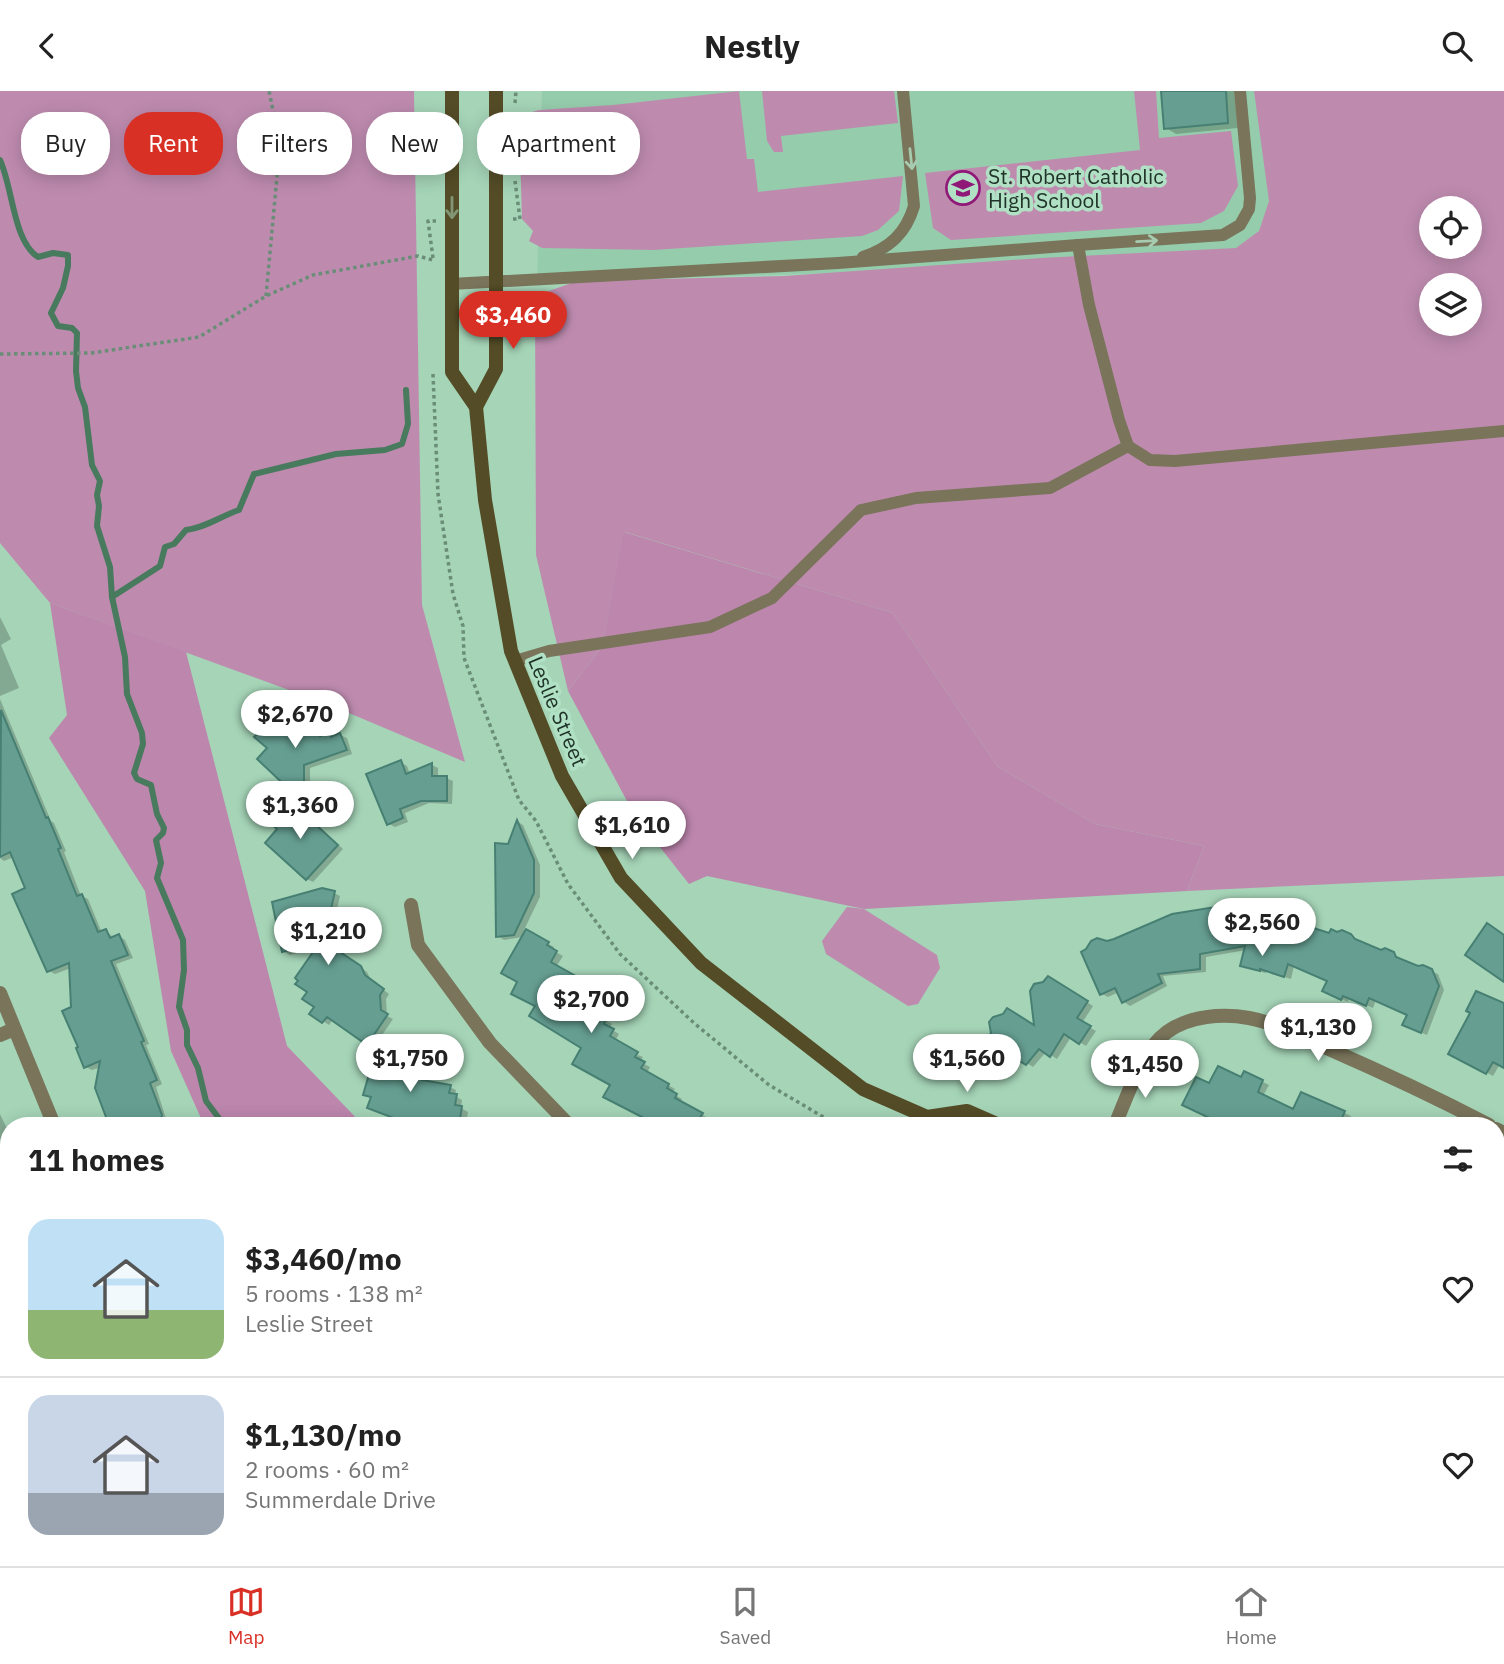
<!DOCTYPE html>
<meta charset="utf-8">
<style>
:root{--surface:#fff;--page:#f6f6f6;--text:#222;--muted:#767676;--line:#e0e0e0;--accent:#d93025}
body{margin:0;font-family:"IBM Plex Sans",sans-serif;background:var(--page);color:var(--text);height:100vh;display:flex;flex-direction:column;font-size:26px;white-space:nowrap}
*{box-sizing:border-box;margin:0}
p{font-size:23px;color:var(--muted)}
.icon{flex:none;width:38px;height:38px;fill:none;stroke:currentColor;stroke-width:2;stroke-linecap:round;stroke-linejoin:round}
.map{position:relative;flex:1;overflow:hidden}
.sheet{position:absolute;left:0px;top:1026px;width:1505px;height:450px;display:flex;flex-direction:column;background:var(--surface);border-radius:28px 28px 0 0;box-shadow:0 4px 18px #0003}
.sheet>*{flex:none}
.banner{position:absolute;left:21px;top:21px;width:700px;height:63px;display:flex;gap:14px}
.buttons{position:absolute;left:1419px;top:105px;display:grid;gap:14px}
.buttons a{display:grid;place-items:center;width:63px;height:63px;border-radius:50%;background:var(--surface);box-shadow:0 4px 18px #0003;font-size:35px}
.price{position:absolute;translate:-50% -60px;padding:0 16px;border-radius:24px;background:#fff;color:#222;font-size:23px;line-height:46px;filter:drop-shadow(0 2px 4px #0008)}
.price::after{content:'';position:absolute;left:50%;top:42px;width:21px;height:16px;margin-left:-10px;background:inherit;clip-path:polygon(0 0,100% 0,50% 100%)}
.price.current{background:var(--accent);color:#fff}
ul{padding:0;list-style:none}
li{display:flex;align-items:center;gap:21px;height:175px;padding:0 28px}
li+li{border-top:2px solid var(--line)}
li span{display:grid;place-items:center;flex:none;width:196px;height:140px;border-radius:21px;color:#555}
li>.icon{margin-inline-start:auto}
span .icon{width:84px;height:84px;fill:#fffc;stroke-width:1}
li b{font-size:30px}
h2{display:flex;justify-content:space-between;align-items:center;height:84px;padding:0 28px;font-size:30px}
.tag{padding:0 24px;border-radius:28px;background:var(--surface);box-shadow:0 4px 18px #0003;font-size:24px;line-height:63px}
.tag.current{background:var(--accent);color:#fff}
header{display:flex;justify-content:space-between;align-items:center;height:91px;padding:0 28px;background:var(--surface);font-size:32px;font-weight:700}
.menu{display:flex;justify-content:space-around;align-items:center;height:98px;border-top:2px solid var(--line);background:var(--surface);font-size:19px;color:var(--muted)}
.menu a{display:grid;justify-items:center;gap:4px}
.menu .current{color:var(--accent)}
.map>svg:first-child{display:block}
.built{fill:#95ccab}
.green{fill:#be8baf;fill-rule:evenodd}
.forest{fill:#bd86ad}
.shadow{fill:#0003}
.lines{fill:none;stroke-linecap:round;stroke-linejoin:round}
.stream{stroke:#487a5d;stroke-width:6}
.building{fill:#669f92;stroke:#478073;stroke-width:2}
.path{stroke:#6a8d78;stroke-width:3.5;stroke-dasharray:3.5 3.5;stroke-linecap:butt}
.lane{stroke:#79745a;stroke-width:12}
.street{stroke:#79745a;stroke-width:14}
.secondary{stroke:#544c26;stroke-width:14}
.oneway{stroke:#a6cbaf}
.oneway2{stroke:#829675}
.labels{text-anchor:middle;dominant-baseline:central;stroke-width:7;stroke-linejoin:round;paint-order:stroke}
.poi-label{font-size:21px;fill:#203328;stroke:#b1e1c4;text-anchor:start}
.street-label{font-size:21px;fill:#203328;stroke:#b1e1c4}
</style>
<header><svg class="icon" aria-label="back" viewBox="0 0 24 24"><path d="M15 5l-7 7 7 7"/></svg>Nestly<svg class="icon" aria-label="search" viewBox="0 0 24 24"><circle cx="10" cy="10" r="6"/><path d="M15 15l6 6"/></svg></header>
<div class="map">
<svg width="1504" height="1475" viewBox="0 0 1504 1475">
<rect width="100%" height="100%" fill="#a5d4b7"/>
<!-- built -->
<path class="built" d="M542,0H1504L1263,169L577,190L537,195Z"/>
<!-- green -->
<g class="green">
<path d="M0,0H414L422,514L465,671L330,614L50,512L0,452Z"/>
<path d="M739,0L747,68H754L758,101L903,85L899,120L878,139L862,145L654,159L542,157L529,150L533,140L522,128L519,25L539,19L613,14Z"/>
<path d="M762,0H894L898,32L781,45L783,61H774L767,50Z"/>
<path d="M1134,0H1156L1159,47L1231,40L1238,95L1224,120L1201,132L951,149L933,137L925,82L1140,59Z"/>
<path d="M1254,0H1504V785L1187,800L1204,755L1095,733L997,675L893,522L625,441L602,556L568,600L536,464L535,205L577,190L784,185L1041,167L1236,157L1259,140L1269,110ZM1432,117H1470V156H1432ZM1432,194H1470V233H1432Z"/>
<path d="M847,816L864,818L937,864L940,877L918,913L908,915L826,863L822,850Z"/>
</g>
<!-- forest -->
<g class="forest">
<path d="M624,441L893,522L997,675L1095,733L1204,755L1187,800L864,818L707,785L689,793L634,723L568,600L602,556Z"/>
<path d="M50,512L186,561L287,955L363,1034H204L171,960L145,800L49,647L67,624Z"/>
<path d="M559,1467H686L675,1475H565Z"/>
</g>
<!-- shadow -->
<g class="shadow">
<path d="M1163,0H1234L1238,37L1176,43L1166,37Z"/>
<path d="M0,526L11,548L1,554L19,597L0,605Z"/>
<path d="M0,608L51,730L54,732L66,760L64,761L81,805L88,808L102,842L106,840L114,847L119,845L125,849L133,867L116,873L149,953L146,954L162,993L156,996L168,1034H111L97,997L101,976L92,979L86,976L80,957L73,917L71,877L55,883L49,880L27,798L14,766L4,770L0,767Z"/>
<path d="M288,629L299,637L310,633L324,645L329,643L334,646L340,644L347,647L352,663L310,677V694L301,704L260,668Z"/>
<path d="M400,671L407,675L410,683L432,674L438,677V686L446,687L453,690L452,713L429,712L405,722L408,731L395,736L389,733Z"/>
<path d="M292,713L343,758L313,791L307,788L279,738Z"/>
<path d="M518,731L523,734L540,774V806L524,839L554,856L552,859L563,865L556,876L595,898L584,917L612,933L609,937L619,943L615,950L632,974L638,964L643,966L640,971L650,976L647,982L675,998L672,1002L682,1008L680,1011L708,1027L705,1031L711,1034H639L644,1026L612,993L583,956L537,915L519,890L523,846L504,849L498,845L509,755Z"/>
<path d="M334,802L340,805L334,831L343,864L367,881L371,889L389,903L386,908L387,925L393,928L374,956L333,928L329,934L311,922L316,916L310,900L319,856L290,864L283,860Z"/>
<path d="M1330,844H1351L1360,852L1381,861L1393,863L1400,867L1401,870L1438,883L1444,899L1427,944L1410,937L1408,924L1376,909L1373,917L1349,907L1348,911L1330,903L1329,890L1294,875L1291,888L1266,880V882L1249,878L1242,875L1246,859L1206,866V881L1163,885L1167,895L1130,915L1124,911L1119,901L1108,906L1102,903L1107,852Z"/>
<path d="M1048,887L1093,915L1082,932L1096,940L1086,955L1071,946L1057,968L1046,961L1033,976L989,948L1036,937L1045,893Z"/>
<path d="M1504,914V975L1500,973L1493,985L1450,962Z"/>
<path d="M426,974L432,978L428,992L450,996L456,999L455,1005L462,1009L461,1017L468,1021L466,1034H414L376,1020L372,1007L365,1003L406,975Z"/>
<path d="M1245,982L1269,994L1263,1005L1294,1020L1302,1003L1351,1025L1346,1034H1230L1191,1017L1210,995L1242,989Z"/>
<path d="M0,1023L9,1042V1184L4,1181L0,1173Z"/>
<path d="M1496,1100L1504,1104L1501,1111L1504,1113V1158L1501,1156L1502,1153L1496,1150Z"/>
<path d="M9,1282V1340L0,1329V1287Z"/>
<path d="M0,1373L9,1382L1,1390L9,1397V1466H22L13,1475L0,1465Z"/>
<path d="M1496,1446L1504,1452V1475H1444L1433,1466H1496Z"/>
<path d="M24,1466H90L97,1475H32Z"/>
<path d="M162,1466H241L248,1475H166Z"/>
<path d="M553,1466H560L568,1475H537L546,1468L549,1469Z"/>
<path d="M878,1466H938L944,1475H909L911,1474L884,1471Z"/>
<path d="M1043,1466H1141L1142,1467L1133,1475H1122L1118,1471L1114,1475H1036L1034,1473Z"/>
<path d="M1266,1469L1273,1473L1274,1475H1259Z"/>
</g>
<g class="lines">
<!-- stream -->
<g class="stream">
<path d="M0,69C13,97 13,150 38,166L53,162L68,164V175L63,197L51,222L58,235L72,237L77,242L76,280L78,297L85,316L92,374L100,390L97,404L99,415L97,435L110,476L112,506L125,566L127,603L142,642L143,653L134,682L137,688L151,694L157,723L164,737L163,742L156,749L161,772L157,787L183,849L184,879L179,916L187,939V954L198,977L206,1010L224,1034"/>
<path d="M112,506L160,475L165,456L174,453L186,439C205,437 221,425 239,419L254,383L336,363L385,359L402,353L408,333L406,299"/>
</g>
</g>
<!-- building -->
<g class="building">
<path d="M1161,0H1226L1228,32L1164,38Z"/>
<path d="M1,619L46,727L48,726L61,757L58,758L77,805L82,803L98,841L106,838L110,847L119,843L128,864L111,870L144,950L141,951L157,989L150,992L162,1024L159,1034H109L95,997L100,970L84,977L76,957L78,956L62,920L71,916L69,872L47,881L12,803L25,797L10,761L0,766Z"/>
<path d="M287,627L297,636L310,631L314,641L318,639L320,645L329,641L331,646L340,642L347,659L304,674V690L293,702L257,668L267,657L254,646L268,631L277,639Z"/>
<path d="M401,669L406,683L432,672V685H447V710H421L400,718L403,727L387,734L366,683Z"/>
<path d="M291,711L338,754L306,789L265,752L277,738L271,733Z"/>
<path d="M517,729L534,769V802L514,844L496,846L495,752L508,753Z"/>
<path d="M322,797L335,800L329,827L337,859L361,875L365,884L384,898L380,904L381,919L388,923L367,954L327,926L322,932L309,923L314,916L302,908L307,901L295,893L298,890L295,887L320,851L282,861L272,811Z"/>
<path d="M1228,814L1270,823L1329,842L1331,838L1337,841L1342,839L1351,843L1355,848L1381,859L1385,857L1394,861L1396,866L1418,875L1423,874L1432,878L1439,895L1421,942L1402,934L1407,924L1369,907L1366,915L1343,905L1341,909L1322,900L1327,890L1288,873L1284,886L1260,878V880L1240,875L1245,855L1200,863V878L1158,883L1162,892L1122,912L1115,897L1100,904L1081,861L1086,858L1091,850L1097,847L1107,850L1114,848L1172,823Z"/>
<path d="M1487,832L1504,844V891L1465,864Z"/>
<path d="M526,838L549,851L547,854L557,860L551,871L590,893L579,912L606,928L604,933L614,938L610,945L638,961L635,966L645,971L641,977L669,993L667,997L677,1003L675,1007L703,1022L695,1034H637L642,1026L603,1006L610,994L572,973L581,957L529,925L535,915L511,903L517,891L501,882Z"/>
<path d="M1048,885L1088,910L1077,927L1091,935L1079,953L1064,943L1050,966L1039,958L1026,974L986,949L991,942L989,931L993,926L1003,923L1007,917L1034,934L1030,900L1034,893L1043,891Z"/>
<path d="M1476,900L1504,912V977L1493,971L1486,983L1448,963L1470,922L1466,920Z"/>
<path d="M374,966L404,973L406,967L427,973L422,989L451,994L449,1002L457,1003L455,1014L462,1015L459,1034H412L367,1017L371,1006L363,1004Z"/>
<path d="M1218,975L1241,986L1244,980L1263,989L1258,1001L1293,1018L1301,1001L1345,1020L1339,1034H1224L1182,1014L1196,986L1209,992Z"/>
</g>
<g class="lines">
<!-- path -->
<g class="path">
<path d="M515,12L516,0"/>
<path d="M513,128H520L515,90"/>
<path d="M433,167L428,130H436"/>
<path d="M266,205L280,53L269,0"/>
<path d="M0,263L91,262L199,246L266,205L313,184L418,165L433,169"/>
<path d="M433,283L438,403L453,503L463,535L464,567L519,709L536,730L568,793L620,863L694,932L769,994L837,1034"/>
<path d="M1496,1369L1504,1374"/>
</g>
<!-- lane -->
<g class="lane">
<path d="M1078,154L1223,144L1240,134L1249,118L1250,107L1240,0"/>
<path d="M863,166C890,157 906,142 914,115L903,0"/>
<path d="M451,193L838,172L1078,154L1089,214L1119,329L1128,355L1150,369L1175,370L1504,340"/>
<path d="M515,570L549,560L710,536L772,507L861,419L916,407L1050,397L1128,355"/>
</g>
<!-- street -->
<g class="street">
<path d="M411,814L418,854L490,952L569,1034"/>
<path d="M0,902L54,1034"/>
<path d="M0,944L14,938"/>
<path d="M1115,1034C1127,1006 1142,959 1167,941C1189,925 1222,922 1249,927C1277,932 1304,947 1329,958C1384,982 1437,1007 1489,1034"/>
<path d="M1496,1038L1504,1042"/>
<path d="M0,1233L9,1227"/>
<path d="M303,1466L310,1475"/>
<path d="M987,1466L989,1475"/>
<path d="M1350,1466L1360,1475"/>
<path d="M1190,1475L1201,1466"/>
</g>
<!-- secondary -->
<g class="secondary">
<path d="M452,0V281L476,316L485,409L511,560L562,685L621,787L701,872L863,998L927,1026L967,1020L999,1034"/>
<path d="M476,316L496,278V0"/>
<path d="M1496,1309L1504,1315"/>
<path d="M746,1475L758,1466"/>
</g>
</g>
<!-- one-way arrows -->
<defs><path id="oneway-shaft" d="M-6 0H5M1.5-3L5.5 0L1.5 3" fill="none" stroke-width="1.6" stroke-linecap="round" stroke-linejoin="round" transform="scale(1.75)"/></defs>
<g class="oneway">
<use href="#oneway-shaft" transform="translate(911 68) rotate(84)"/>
<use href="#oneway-shaft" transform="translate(1147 150) rotate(-3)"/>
</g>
<use class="oneway2" href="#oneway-shaft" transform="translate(452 117) rotate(90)"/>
<!-- icons -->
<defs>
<g id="school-ring" transform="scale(1.75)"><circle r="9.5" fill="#b1e1c4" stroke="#901978" stroke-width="1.5"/><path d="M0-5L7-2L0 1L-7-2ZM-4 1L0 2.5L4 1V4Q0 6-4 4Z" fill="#901978"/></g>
</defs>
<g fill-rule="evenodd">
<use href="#school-ring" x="963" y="97"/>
</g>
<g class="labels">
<!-- poi labels -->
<g class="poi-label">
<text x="988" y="85">St. Robert Catholic<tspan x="988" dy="24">High School</tspan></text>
</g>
<!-- street labels -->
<g class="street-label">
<text transform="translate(558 620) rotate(67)">Leslie Street</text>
</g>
</g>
</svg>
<div class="buttons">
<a><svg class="icon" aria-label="locate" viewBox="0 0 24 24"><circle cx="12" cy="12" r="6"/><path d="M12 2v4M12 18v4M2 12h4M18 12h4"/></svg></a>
<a><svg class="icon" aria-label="layers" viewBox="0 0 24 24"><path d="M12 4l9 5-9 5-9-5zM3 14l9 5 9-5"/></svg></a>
</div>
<b class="price current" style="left:513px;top:260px">$3,460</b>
<b class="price" style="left:295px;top:659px">$2,670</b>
<b class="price" style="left:300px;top:750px">$1,360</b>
<b class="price" style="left:632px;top:770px">$1,610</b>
<b class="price" style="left:1262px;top:867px">$2,560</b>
<b class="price" style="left:328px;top:876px">$1,210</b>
<b class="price" style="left:591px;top:944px">$2,700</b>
<b class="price" style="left:1318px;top:972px">$1,130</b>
<b class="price" style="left:410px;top:1003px">$1,750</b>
<b class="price" style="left:967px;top:1003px">$1,560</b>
<b class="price" style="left:1145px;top:1009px">$1,450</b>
<div class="banner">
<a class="tag">Buy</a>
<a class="tag current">Rent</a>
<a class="tag">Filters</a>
<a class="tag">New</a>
<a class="tag">Apartment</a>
</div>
<section class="sheet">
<h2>11 homes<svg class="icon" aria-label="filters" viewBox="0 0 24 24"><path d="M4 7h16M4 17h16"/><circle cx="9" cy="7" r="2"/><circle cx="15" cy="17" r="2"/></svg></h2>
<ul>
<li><span style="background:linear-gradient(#bfe0f5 65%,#8fb573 0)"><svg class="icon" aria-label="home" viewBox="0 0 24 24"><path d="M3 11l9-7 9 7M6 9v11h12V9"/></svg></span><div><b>$3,460/mo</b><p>5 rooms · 138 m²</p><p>Leslie Street</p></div><svg class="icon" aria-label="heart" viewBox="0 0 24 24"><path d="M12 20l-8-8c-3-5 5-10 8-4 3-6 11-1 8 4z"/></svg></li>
<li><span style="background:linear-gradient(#c9d6e8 70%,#9aa5b1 0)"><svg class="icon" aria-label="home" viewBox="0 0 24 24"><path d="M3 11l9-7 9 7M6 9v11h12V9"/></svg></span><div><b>$1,130/mo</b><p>2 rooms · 60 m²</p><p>Summerdale Drive</p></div><svg class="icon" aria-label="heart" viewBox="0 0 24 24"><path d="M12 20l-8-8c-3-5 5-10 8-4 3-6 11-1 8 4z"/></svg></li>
</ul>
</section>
</div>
<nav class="menu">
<a class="current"><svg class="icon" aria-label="map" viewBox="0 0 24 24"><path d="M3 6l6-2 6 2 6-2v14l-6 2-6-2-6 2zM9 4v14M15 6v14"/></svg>Map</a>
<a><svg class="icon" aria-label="saved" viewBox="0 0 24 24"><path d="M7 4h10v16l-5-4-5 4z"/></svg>Saved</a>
<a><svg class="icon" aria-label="home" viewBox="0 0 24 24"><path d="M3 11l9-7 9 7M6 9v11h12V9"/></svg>Home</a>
</nav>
